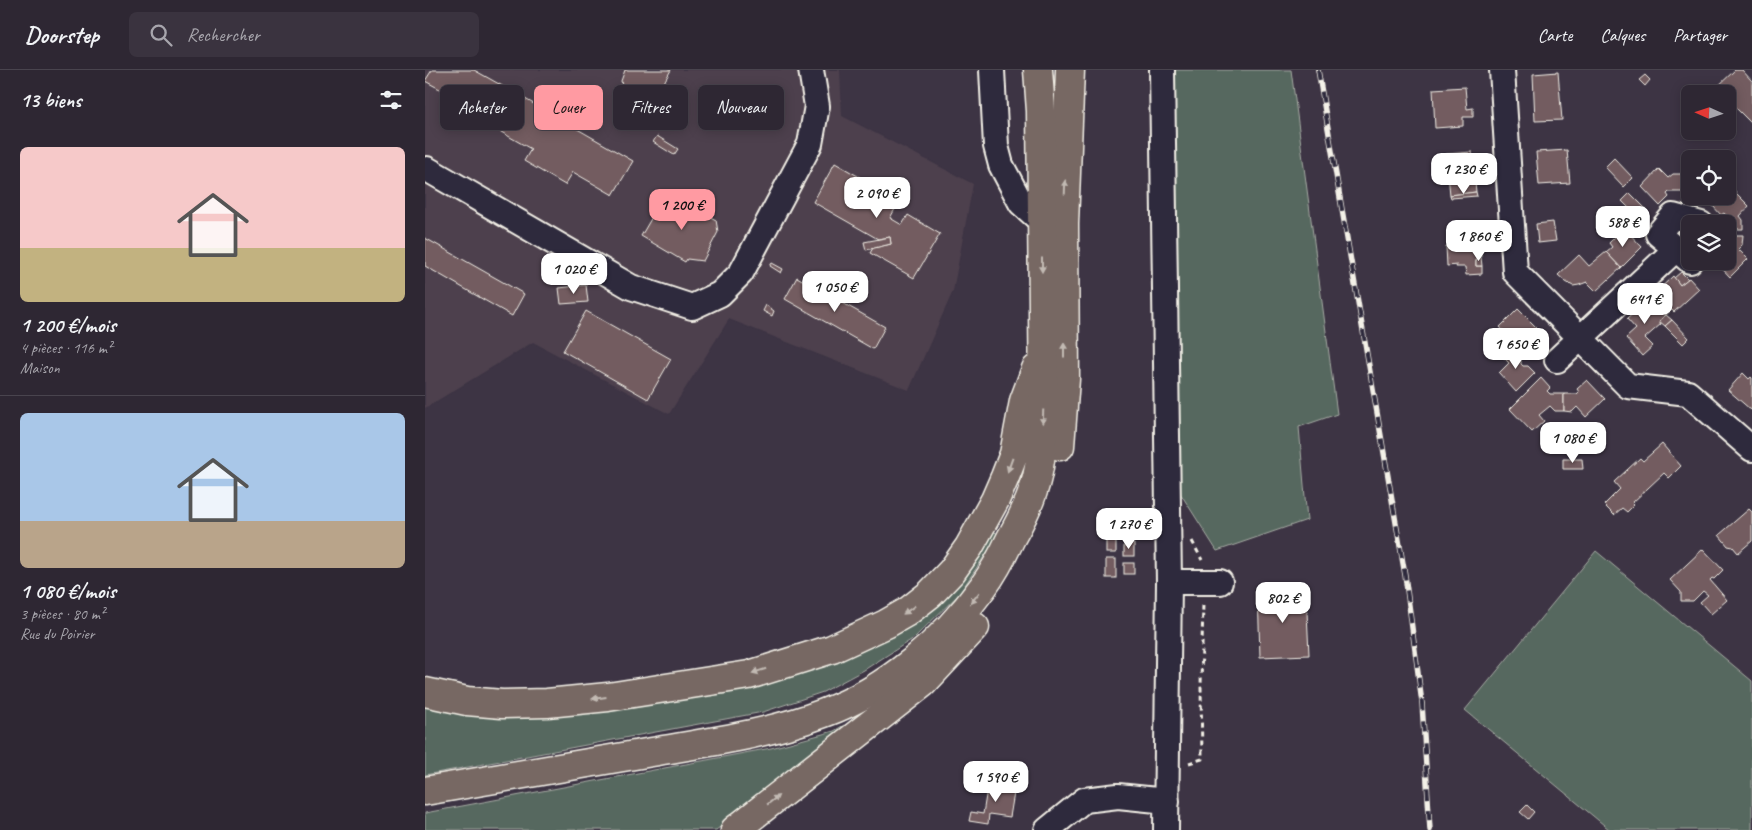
<!DOCTYPE html>
<html lang="fr">
<meta charset="utf-8">
<style>
:root{--surface:#2e2733;--page:#3a333f;--text:#f1f3f6;--muted:#a7a5ac;--line:#49444e;--accent:#ff9aa2}
body{margin:0;font-family:Caveat,sans-serif;background:var(--page);color:var(--text);height:100vh;display:flex;flex-direction:column;font-size:19px;white-space:nowrap}
*{box-sizing:border-box;margin:0}
p{font-size:16px;color:var(--muted)}
.icon{flex:none;width:28px;height:28px;fill:none;stroke:currentColor;stroke-width:2;stroke-linecap:round;stroke-linejoin:round}
.map{position:relative;flex:1;overflow:hidden}
.side{display:flex;flex-direction:column;background:var(--surface);width:425px}
.side>*{flex:none}
.guide{position:absolute;left:15px;top:15px;width:475px;height:45px;display:flex;gap:10px}
.needle{width:32px;rotate:273deg}
.fabs{position:absolute;left:1256px;top:15px;display:grid;gap:10px}
.fabs a{display:grid;place-items:center;width:55px;height:55px;border-radius:8px;background:var(--surface);box-shadow:0 2px 12px #0003,0 0 0 1px var(--line);font-size:25px}
.price{position:absolute;translate:-50% -42px;padding:0 11px;border-radius:10px;background:#fff;color:#222;font-size:16px;line-height:32px;filter:drop-shadow(0 1px 2px #0008)}
.price::after{content:'';position:absolute;left:50%;top:30px;width:15px;height:11px;margin-left:-8px;background:inherit;clip-path:polygon(0 0,100% 0,50% 100%)}
.price.active{background:var(--accent);color:#111}
ul{padding:0;list-style:none}
li{display:grid;align-content:center;gap:10px;height:265px;padding:0 20px}
li+li{border-top:1px solid var(--line)}
li span{display:grid;place-items:center;height:155px;border-radius:8px;color:#555}
li>.icon{margin-inline-start:auto}
span .icon{width:90px;height:90px;fill:#fffc;stroke-width:1}
li b{font-size:21px}
h2{display:flex;justify-content:space-between;align-items:center;height:60px;padding:0 20px;font-size:21px}
.pill{padding:0 18px;border-radius:8px;background:var(--surface);box-shadow:0 2px 12px #0003,0 0 0 1px var(--line);font-size:18px;line-height:45px}
.pill.active{background:var(--accent);color:#111}
header{display:flex;align-items:center;gap:30px;box-sizing:border-box;height:70px;padding:0 25px;background:var(--surface);border-bottom:1px solid var(--line)}
header strong{font-size:24px}
nav{display:flex;gap:28px;margin-inline-start:auto;font-size:18px}
.search{width:350px;height:45px;background:var(--page);display:flex;align-items:center;gap:12px;box-sizing:border-box;padding:0 18px;border-radius:8px;color:var(--muted);font-size:19px}
main{display:flex;flex:1;min-height:0}
.map>svg:first-child{display:block}
.built{fill:#4d404d}
.green{fill:#57675f;stroke:#a6aca4}
.building{fill:#735c61;stroke:#f4f1e8}
.lines{fill:none;stroke-linecap:round;stroke-linejoin:round}
.minor-casing{stroke:#f4f1e8;stroke-width:28}
.highway-casing{stroke:#f4f1e8;stroke-width:31}
.path{stroke:#f4f1e8;stroke-width:3;stroke-dasharray:5 4;stroke-linecap:butt}
.minor{stroke:#2f2a3d;stroke-width:24}
.highway{stroke:#776864;stroke-width:28}
.rail-casing{stroke:#f4f1e8;stroke-width:5.5}
.rail{stroke:#2f2a3d;stroke-width:4;stroke-dasharray:11;stroke-linecap:butt}
.oneway{fill:#c2bab3}
</style>
<header>
<strong>Doorstep</strong>
<div class="search"><svg class="icon" aria-label="search" viewBox="0 0 24 24"><circle cx="10" cy="10" r="6"/><path d="M15 15l6 6"/></svg>Rechercher</div>
<nav><a>Carte</a><a>Calques</a><a>Partager</a></nav>
</header>
<main>
<section class="side">
<h2>13 biens<svg class="icon" aria-label="filters" viewBox="0 0 24 24"><path d="M4 7h16M4 17h16"/><circle cx="9" cy="7" r="2"/><circle cx="15" cy="17" r="2"/></svg></h2>
<ul>
<li><span style="background:linear-gradient(#f6c9c9 65%,#c2b280 0)"><svg class="icon" aria-label="home" viewBox="0 0 24 24"><path d="M3 11l9-7 9 7M6 9v11h12V9"/></svg></span><div><b>1 200 €/mois</b><p>4 pièces · 116 m²</p><p>Maison</p></div></li>
<li><span style="background:linear-gradient(#a9c7e8 70%,#b9a48a 0)"><svg class="icon" aria-label="home" viewBox="0 0 24 24"><path d="M3 11l9-7 9 7M6 9v11h12V9"/></svg></span><div><b>1 080 €/mois</b><p>3 pièces · 80 m²</p><p>Rue du Poirier</p></div></li>
</ul>
</section>
<div class="map">
<svg width="1327" height="760" viewBox="0 0 1327 760">
<rect width="100%" height="100%" fill="#3d3444"/>
<filter id="ink" filterUnits="userSpaceOnUse"><feTurbulence type="fractalNoise" baseFrequency=".02" numOctaves="2"/><feDisplacementMap in="SourceGraphic" scale="10" xChannelSelector="R" yChannelSelector="G"/><feConvolveMatrix kernelMatrix="1 2 1 2 8 2 1 2 1" color-interpolation-filters="sRGB"/></filter>
<g filter="url(#ink)">
<!-- built -->
<path class="built" d="M0,0H415L417,46L548,114L528,221L484,320L304,249L244,344L108,272L0,338Z"/>
<!-- green -->
<g class="green">
<path d="M746,0H866L912,344L874,357L882,450L792,481L752,418Z"/>
<path d="M567,461L574,464L534,524L489,568L439,600L398,622L338,642L0,705V634L412,589Z"/>
<path d="M1171,481L1327,611V760H1185L1040,640Z"/>
<path d="M419,655L425,661L291,760H0V743L346,678L409,661Z"/>
</g>
<!-- building -->
<g class="building">
<path d="M7,0H49L74,14L59,43L0,11Z"/>
<path d="M200,0H246L231,26L224,31L217,32L198,19L196,11Z"/>
<path d="M1310,0H1317L1327,11V54L1302,29V24H1297L1291,18Z"/>
<path d="M1133,2L1137,50L1110,51L1108,4Z"/>
<path d="M1220,5L1225,10L1220,16L1214,10Z"/>
<path d="M74,14L208,91L188,125L148,102L140,115L99,91L106,79L55,50Z"/>
<path d="M1040,17L1042,39L1048,38V47H1038V56L1010,58L1008,19Z"/>
<path d="M232,66L253,79L249,85L228,72Z"/>
<path d="M1142,80L1145,113L1114,115L1111,82Z"/>
<path d="M1047,82L1051,122L1025,125L1021,84Z"/>
<path d="M1189,88L1208,108L1199,117L1180,97Z"/>
<path d="M410,93L475,130L465,148L477,155L483,145L515,164L489,208L445,183L448,178L466,174L465,167L453,169L388,132Z"/>
<path d="M1234,99L1243,108L1248,104H1258L1259,122H1244L1242,124L1244,127L1235,136L1217,117Z"/>
<path d="M1306,118L1324,136L1315,146L1318,150V159H1302V146L1299,143L1296,145L1288,136L1298,126H1302V121Z"/>
<path d="M1051,122L1052,126L1026,128L1025,125Z"/>
<path d="M1205,123L1221,139L1213,147L1197,131Z"/>
<path d="M1280,126H1298L1288,136Z"/>
<path d="M255,130L291,150L293,162L278,191L262,189L260,192L216,166L234,135L243,140Z"/>
<path d="M1128,152L1131,171L1113,173L1111,154Z"/>
<path d="M1199,158L1217,177L1196,198L1181,182L1187,177L1184,173Z"/>
<path d="M1302,165H1318L1317,175L1313,179L1323,189L1305,207L1290,191H1302Z"/>
<path d="M465,167L466,174L441,180L439,172Z"/>
<path d="M0,168L99,224L87,246L0,196Z"/>
<path d="M1056,174V187H1053L1051,191V196H1057V204L1041,205L1040,197H1031L1032,195L1022,196L1021,176Z"/>
<path d="M1181,182L1196,198L1171,221L1162,212L1154,215L1148,216L1141,212L1133,205L1154,185L1164,196Z"/>
<path d="M1053,187H1056L1057,196H1051V191Z"/>
<path d="M347,193L358,199L356,203L345,196Z"/>
<path d="M1256,202L1263,209L1255,215L1249,208Z"/>
<path d="M1248,206L1255,215L1264,208L1274,219L1249,242L1247,240L1241,245L1225,228Z"/>
<path d="M372,207L460,257L448,279L360,229Z"/>
<path d="M161,215L163,232L136,234L134,218Z"/>
<path d="M1225,228L1241,245L1234,251L1236,254L1220,268L1228,276L1217,286L1201,268L1211,259L1202,249Z"/>
<path d="M341,235L349,241L347,246L338,241Z"/>
<path d="M1093,239L1111,257L1096,272V280H1079L1080,271L1084,267L1075,257Z"/>
<path d="M161,241L246,289L223,329L138,281Z"/>
<path d="M1241,245L1247,250L1240,256L1234,251Z"/>
<path d="M1247,250L1264,268L1258,274L1240,256Z"/>
<path d="M1079,280H1096V294L1098,296H1103L1110,303L1091,322L1074,303L1084,293L1079,288Z"/>
<path d="M1318,303L1324,309L1326,307L1327,308V338L1326,340L1303,320Z"/>
<path d="M1116,308L1125,318L1122,321L1125,324H1139V341H1130L1125,336L1114,345L1119,351L1107,362L1085,339Z"/>
<path d="M1162,310L1180,329L1161,347L1152,337L1147,342L1139,341V324H1152L1154,322L1152,319Z"/>
<path d="M1237,374L1256,396L1244,408L1239,403L1207,433L1209,435L1202,442L1197,438L1189,445L1179,435L1195,419L1189,412L1215,388L1218,391Z"/>
<path d="M1138,389H1157L1158,399H1138Z"/>
<path d="M1324,439L1327,442V471L1313,483L1308,477L1303,476L1294,465Z"/>
<rect x="681" y="470" width="10" height="13"/>
<rect x="699" y="474" width="10" height="12"/>
<path d="M1278,479L1298,500L1289,509L1287,508L1285,510L1302,530L1286,544L1275,532L1283,525L1278,521L1268,531H1256V522L1245,510Z"/>
<rect x="681" y="489" width="10" height="19"/>
<rect x="699" y="493" width="10" height="11"/>
<path d="M881,520L884,585L835,587L833,522Z"/>
<path d="M568,704L587,707L585,716L567,713Z"/>
<path d="M563,713L590,717L585,747L564,744L563,754L544,751L546,742L558,744Z"/>
<path d="M1102,735L1109,742L1103,749L1095,742Z"/>
</g>
<g class="lines">
<!-- minor casing -->
<g class="minor-casing">
<g id="minor">
<path d="M567,0L571,76L576,95L596,133L617,152"/>
<path d="M737,0L744,512L741,760"/>
<path d="M1077,0L1090,202L1203,316L1263,323L1327,379"/>
<path d="M2,99L206,217L267,237L295,224L316,203L385,74L392,36L386,0"/>
<path d="M1265,191L1233,164L1248,146L1276,154"/>
<path d="M1132,290L1251,179"/>
<path d="M744,512H795"/>
<path d="M622,760L659,730L693,726L742,731"/>
</g>
</g>
<!-- highway casing -->
<g class="highway-casing">
<g id="highway">
<path d="M635,376L640,309L639,154L645,0"/>
<path d="M0,622L42,631L77,634L122,633L183,627L324,605L407,579L461,554L482,542L505,524L527,501L544,477L570,430L580,407L589,384L599,331L611,299"/>
<path d="M0,721C76,708 151,695 227,682C284,672 344,664 399,643C462,620 519,571 558,517C569,502 578,485 586,468C595,452 603,437 608,421C617,395 617,368 619,341L616,41L613,0"/>
<path d="M310,760L498,613L550,557"/>
</g>
</g>
<!-- path -->
<g class="path">
<path d="M767,471L777,490"/>
<path d="M764,693L777,689L776,616L778,533"/>
</g>
<!-- minor -->
<use href="#minor" class="minor"/>
<!-- highway -->
<use href="#highway" class="highway"/>
<!-- rail casing -->
<g class="rail-casing">
<path id="rail" d="M893,0L980,505L997,633L1005,760"/>
</g>
<!-- rail -->
<use href="#rail" class="rail"/>
</g>
<!-- one-way arrows -->
<defs><path id="oneway-solid" d="M-6-.8H1V-3.2L6.5 0L1 3.2V.8H-6Z" transform="scale(1.25)"/></defs>
<g class="oneway">
<use href="#oneway-solid" transform="translate(640 117) rotate(-88)"/>
<use href="#oneway-solid" transform="translate(617 195) rotate(90)"/>
<use href="#oneway-solid" transform="translate(639 280) rotate(-90)"/>
<use href="#oneway-solid" transform="translate(618 347) rotate(92)"/>
<use href="#oneway-solid" transform="translate(585 395) rotate(110)"/>
<use href="#oneway-solid" transform="translate(550 528) rotate(128)"/>
<use href="#oneway-solid" transform="translate(484 540) rotate(144)"/>
<use href="#oneway-solid" transform="translate(334 601) rotate(162)"/>
<use href="#oneway-solid" transform="translate(174 628) rotate(173)"/>
<use href="#oneway-solid" transform="translate(348 730) rotate(-38)"/>
</g>
</g>
</svg>
<div class="fabs">
<a><svg class="needle" viewBox="-14 -14 28 28"><path d="M0-13l5 13h-10z" fill="#e53935"/><path d="M0 13l5-13h-10z" fill="#a7a5ac"/></svg></a>
<a><svg class="icon" aria-label="locate" viewBox="0 0 24 24"><circle cx="12" cy="12" r="6"/><path d="M12 2v4M12 18v4M2 12h4M18 12h4"/></svg></a>
<a><svg class="icon" aria-label="layers" viewBox="0 0 24 24"><path d="M12 4l9 5-9 5-9-5zM3 14l9 5 9-5"/></svg></a>
</div>
<b class="price" style="left:1039px;top:125px">1 230 €</b>
<b class="price" style="left:452px;top:149px">2 090 €</b>
<b class="price active" style="left:257px;top:161px">1 200 €</b>
<b class="price" style="left:1198px;top:178px">588 €</b>
<b class="price" style="left:1054px;top:192px">1 860 €</b>
<b class="price" style="left:149px;top:225px">1 020 €</b>
<b class="price" style="left:410px;top:243px">1 050 €</b>
<b class="price" style="left:1220px;top:255px">641 €</b>
<b class="price" style="left:1091px;top:300px">1 650 €</b>
<b class="price" style="left:1148px;top:394px">1 080 €</b>
<b class="price" style="left:704px;top:480px">1 270 €</b>
<b class="price" style="left:858px;top:554px">802 €</b>
<b class="price" style="left:571px;top:733px">1 590 €</b>
<div class="guide">
<a class="pill">Acheter</a>
<a class="pill active">Louer</a>
<a class="pill">Filtres</a>
<a class="pill">Nouveau</a>
</div>
</div>
</main>
